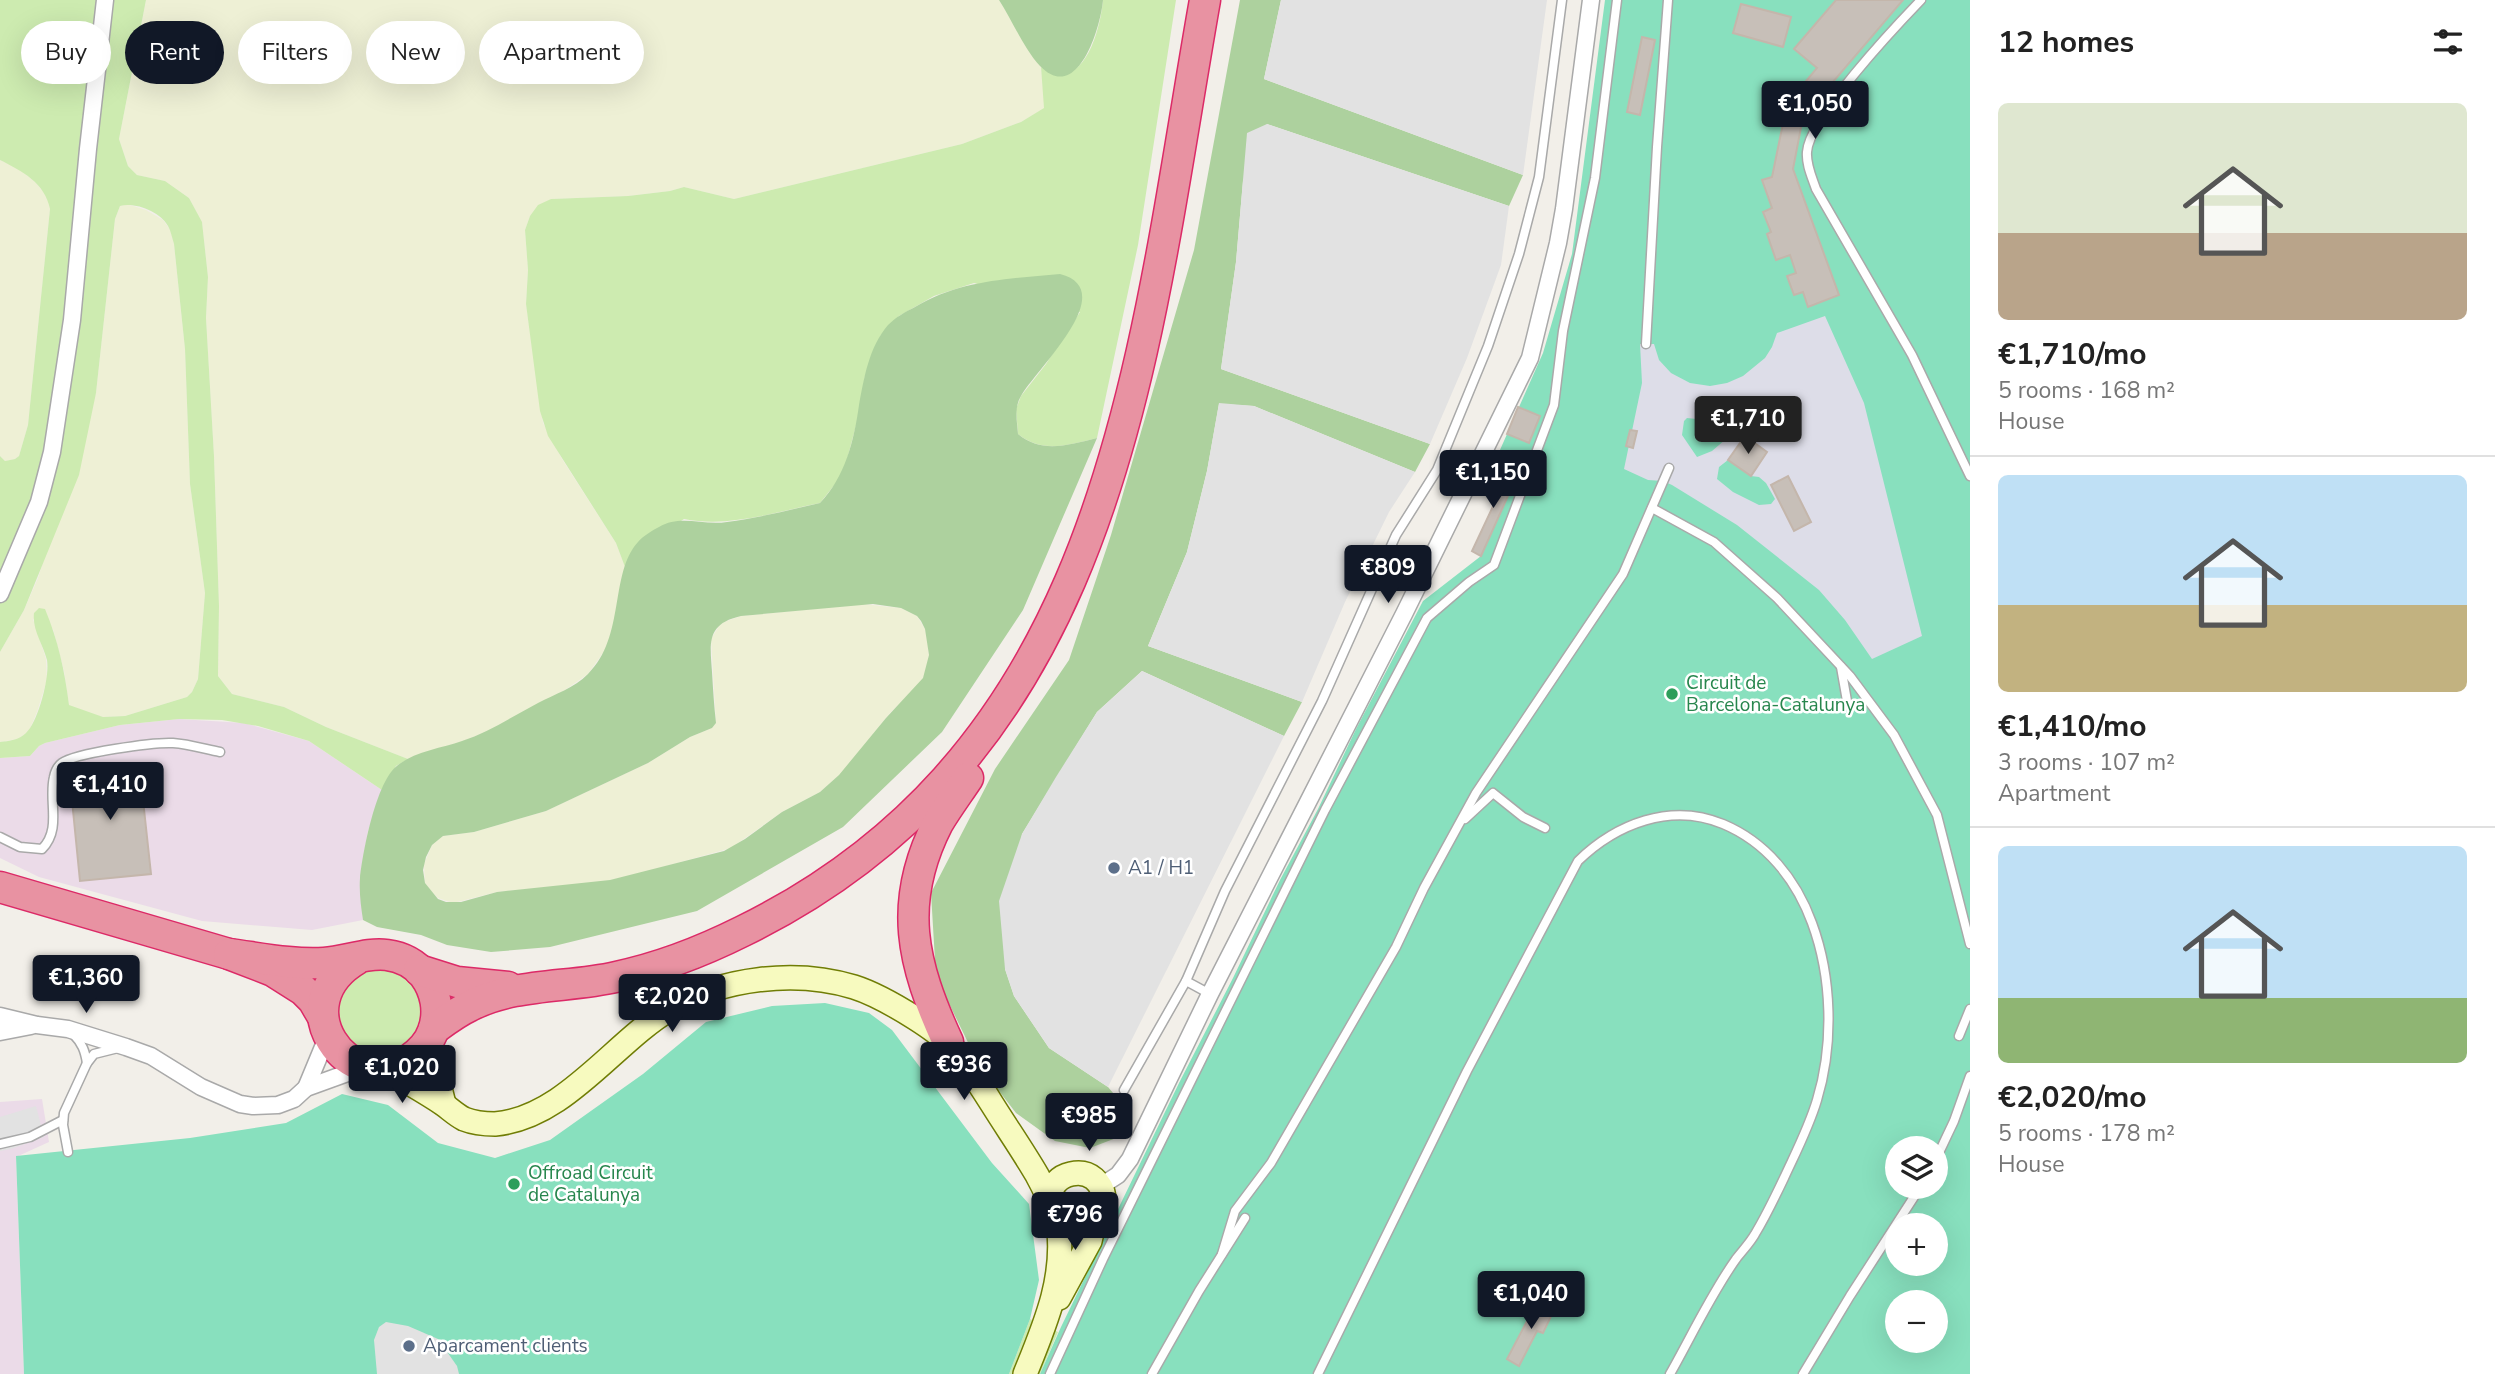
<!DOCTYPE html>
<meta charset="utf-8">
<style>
:root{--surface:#fff;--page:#f6f6f6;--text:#222;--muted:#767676;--line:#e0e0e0;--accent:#111827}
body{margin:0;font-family:"Nunito Sans",sans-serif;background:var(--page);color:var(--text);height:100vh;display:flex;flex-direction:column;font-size:26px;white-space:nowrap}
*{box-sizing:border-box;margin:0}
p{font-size:23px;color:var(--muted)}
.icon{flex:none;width:38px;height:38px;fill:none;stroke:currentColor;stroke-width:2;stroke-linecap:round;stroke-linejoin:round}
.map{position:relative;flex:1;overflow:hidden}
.details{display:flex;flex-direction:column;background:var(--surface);width:525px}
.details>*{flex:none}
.top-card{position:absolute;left:21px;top:21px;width:665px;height:63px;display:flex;gap:14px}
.buttons{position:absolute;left:1885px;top:1136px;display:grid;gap:14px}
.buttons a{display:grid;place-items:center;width:63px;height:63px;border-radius:50%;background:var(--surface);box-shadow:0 7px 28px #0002;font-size:35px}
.price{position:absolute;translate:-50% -60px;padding:0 16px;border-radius:7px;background:var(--accent);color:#fff;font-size:23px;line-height:46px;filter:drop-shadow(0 2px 4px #0008)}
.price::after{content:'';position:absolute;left:50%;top:42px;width:21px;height:16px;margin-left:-10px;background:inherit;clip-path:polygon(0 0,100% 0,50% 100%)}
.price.on{background:#222;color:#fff}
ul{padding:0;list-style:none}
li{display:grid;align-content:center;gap:14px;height:371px;padding:0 28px}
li+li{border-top:2px solid var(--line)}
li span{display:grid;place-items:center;height:217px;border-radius:10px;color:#555}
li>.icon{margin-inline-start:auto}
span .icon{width:126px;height:126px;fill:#fffc;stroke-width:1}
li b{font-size:30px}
h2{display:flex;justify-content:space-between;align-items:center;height:84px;padding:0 28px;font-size:30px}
.tag{padding:0 24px;border-radius:32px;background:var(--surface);box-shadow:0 7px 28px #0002;font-size:24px;line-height:63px}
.tag.on{background:var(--accent);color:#fff}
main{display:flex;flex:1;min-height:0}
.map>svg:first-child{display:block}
.industrial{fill:#ebdbe8}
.farmland{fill:#eef0d5}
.grass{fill:#cdebb0}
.forest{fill:#add19e;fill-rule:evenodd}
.pitch{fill:#88e0be;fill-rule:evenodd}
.parking{fill:#e2e2e2}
.plaza{fill:#dddde8;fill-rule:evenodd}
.building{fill:#c7bfb8;stroke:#c4b6ab;stroke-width:2}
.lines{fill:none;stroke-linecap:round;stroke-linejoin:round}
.lane-casing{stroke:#a9a9a9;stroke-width:11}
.street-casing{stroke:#a9a9a9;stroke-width:19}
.secondary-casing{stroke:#707d05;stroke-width:26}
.highway-casing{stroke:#dc2a67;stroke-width:33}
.lane{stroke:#fff;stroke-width:8}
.street{stroke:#fff;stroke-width:16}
.secondary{stroke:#f7fabf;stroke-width:23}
.highway{stroke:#e892a2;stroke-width:30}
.leisure-dot{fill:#2e9e5b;stroke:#fff;stroke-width:2.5}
.service-dot{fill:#5c6f8a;stroke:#fff;stroke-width:2.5}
.labels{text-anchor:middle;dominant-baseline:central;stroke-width:5;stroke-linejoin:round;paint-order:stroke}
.leisure-label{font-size:19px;fill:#27864d;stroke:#fff;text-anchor:start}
.service-label{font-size:19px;fill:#4e5e75;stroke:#fff;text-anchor:start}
</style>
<main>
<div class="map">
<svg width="1970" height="1374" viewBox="0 0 1970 1374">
<rect width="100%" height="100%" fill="#f2efe9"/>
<!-- industrial -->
<g class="industrial">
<path d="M179,719L244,723L309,741L382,790L368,831L360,877L363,920L312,930L202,921L39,877L0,858V758L30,756L39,746L45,743L120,725Z"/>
<path d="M42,1099L49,1142L16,1157L24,1374H0V1102Z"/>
</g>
<!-- farmland -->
<g class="farmland">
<path d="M146,0H999L1041,67L1045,108L1021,122L962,144L734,199L684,187L670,191L628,196L551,199L530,216L525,230L528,270L526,304L543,423L562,459L616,543L625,567L611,637L605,650L588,674L565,690L490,730L464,741L408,759L326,727L284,707L232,694L218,676L219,606L214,456L206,318L208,277L202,223L189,198L165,181L137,175L128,166L119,139Z"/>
<path d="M0,160L18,168L35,182L48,197L50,209L28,425L19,456L15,459L5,461L0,456Z"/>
<path d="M127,204L146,210L163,220L171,231L174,244L185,349L190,484L205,593L198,679L192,692L187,697L125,716L103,717L74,709L69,705L64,671L53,629L33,619L46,659L47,680L37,712L29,731L18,739L0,742V652L24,610L38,578L96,393L115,219L120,206Z"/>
<path d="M862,604L901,608L917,616L925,629L927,637L929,655L927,671L919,685L890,713L844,771L820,792L782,812L731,848L634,875L602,882L497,892L453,903L438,898L429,889L425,883L424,864L432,845L443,836L474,832L546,811L648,763L690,737L712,728L716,723L711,639L719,626L724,622L741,616Z"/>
</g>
<!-- grass -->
<g class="grass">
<path d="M0,0H146L119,139L128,166L137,175L165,181L189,198L202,222L208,277L206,318L214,456L219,606L218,676L232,694L284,707L326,727L408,759L396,766L382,790L309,741L258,726L222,720L179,719L120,725L45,743L39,746L30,756L0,758V742C9,741 19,740 26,733C38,722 50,677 47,660C43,644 32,630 34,613L39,608L45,609C58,640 65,672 69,705L103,717L125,716L187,697L192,692L198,679L205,593L190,484L185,349L174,244C172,238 171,231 168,226C160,212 136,202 120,206L115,219L96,393L79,475L24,610L0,652V456L5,461L15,459L19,456L28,425L50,209C45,183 22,171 0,160Z"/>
<path d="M1103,0H1176L1138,245L1097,438C1068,445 1043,454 1018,434L1016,409L1021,396L1046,364L1080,312L974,283L934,296L899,316L881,335L875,347L865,376L857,422L846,463L840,478L820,503C776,512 729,528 684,519L631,554L625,567L616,543L548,436L540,411L526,304L528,270L525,230L530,216L538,205L551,199L628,196L670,191L684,187L734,199L962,144L1021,122L1044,108L1041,67C1083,95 1100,32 1103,0Z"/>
<path d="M376,968L391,969L405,975L416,986L425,1015L414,1043L372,1058L347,1045C340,1023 328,1001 348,984C357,975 363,971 376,968Z"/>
<path d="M1030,1319L1058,1332L1040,1374H1009Z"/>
</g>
<!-- forest -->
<g class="forest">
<path d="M999,0H1103C1101,26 1078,105 1040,66C1024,49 1012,20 999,0Z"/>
<path d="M1240,0H1281L1264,79L1523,175L1509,206L1267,124L1243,181L1236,262L1221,369L1430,444L1415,472L1254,406L1219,404L1207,471L1187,552L1148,646L1302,702L1284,736L1142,671L1097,712L1022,834L1005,969L1014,996L1049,1048L1108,1087L1129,1112L1124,1135L1090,1148L1055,1141L1016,1113L979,1065L936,977L931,893L995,769L1069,660L1111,535L1194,250Z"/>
<path d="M1060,274C1122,290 1036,369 1021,396C1014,407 1017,421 1018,434C1042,454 1068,445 1097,438L1023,610L942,732L843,827L697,911L550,947L491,952L447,945L421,935L377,927L363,920C361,907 359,892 360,878C363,851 376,781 398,765C416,751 442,748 462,741C489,732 513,716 538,703C555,694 574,688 588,674C626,636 609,574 638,542C643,536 653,530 659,527C681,514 703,526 727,522C758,518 789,510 820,503C845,477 854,441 859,405C864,378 869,347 888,325C896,317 905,312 915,307C961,280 1008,279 1060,274ZM873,604L901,608L917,616L921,621L925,629L929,655L923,678L886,718L839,775L820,792L782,812L745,839L724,851L610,880L497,892L461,902H446L438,899L425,883L423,870L426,857L432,845L443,836L474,832L546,811L648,763L690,737L712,728L716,723C714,706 713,689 712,672C710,643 706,624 741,616Z"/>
</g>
<!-- pitch -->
<g class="pitch">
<path d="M1605,0H1970V1374H1040L1061,1327L1179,1083L1233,978L1280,880L1318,809L1356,729L1423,601L1481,556L1472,551L1496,500L1483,480L1488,477L1543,353L1572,254ZM1897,1148H1936V1186H1897ZM1897,1225H1936V1264H1897ZM1897,1302H1936V1340H1897Z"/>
<path d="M825,1003L869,1013L892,1030L992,1163L1029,1204L1039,1280L1030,1319L1009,1374H24L16,1156L190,1138L286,1123L342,1094L388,1105L438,1143L495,1158L550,1140L643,1074L706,1022L772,1006Z"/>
</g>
<!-- parking -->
<g class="parking">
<path d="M1281,0H1547L1523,175L1264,79Z"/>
<path d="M1267,124L1509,206L1501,265L1467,358L1430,444L1221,369L1236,262L1247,133Z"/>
<path d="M1219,403L1254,406L1415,472L1389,512L1345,602L1302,702L1148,646L1187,552L1207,471Z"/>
<path d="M1142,671L1284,736L1108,1087L1049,1048L1014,996L1005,969L999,901L1022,834L1056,777L1097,712Z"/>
<path d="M36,1106L44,1137L11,1149L0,1151V1117Z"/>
<path d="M386,1322L408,1326L438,1339L457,1366L459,1374H377L374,1340L379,1327Z"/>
</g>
<!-- plaza -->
<path class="plaza" d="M1825,316L1864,403L1922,636L1872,659L1845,620L1819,590L1737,525L1672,485L1663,481L1648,480L1624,469L1642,383L1640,344H1654L1659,360L1671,373L1690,383L1710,386L1727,383L1743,376L1765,358L1772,347L1777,333ZM1687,418L1725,422L1729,426V431L1726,439L1712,451L1697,457L1682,435L1684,421ZM1745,437L1767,452L1751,476L1759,477L1766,483L1775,499L1771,504L1759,505L1733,492L1717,479L1719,467L1728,460Z"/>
<!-- building -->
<g class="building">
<path d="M1836,0H1903L1803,117L1793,169L1839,295L1808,307L1803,292L1794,295L1787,276L1796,273L1790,255L1776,260L1767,234L1771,232L1763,212L1772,208L1762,180L1772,177L1787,104L1817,68L1794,49Z"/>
<path d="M1741,4L1791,17L1783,47L1733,33Z"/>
<path d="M1642,37L1655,40L1640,115L1627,112Z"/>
<path d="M1518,407L1540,416L1529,443L1507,434Z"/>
<path d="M1630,430L1637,431L1633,448L1626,446Z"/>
<path d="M1745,436L1767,452L1751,476L1728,460Z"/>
<path d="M1495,473L1499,481L1506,479L1512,487L1481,556L1472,551L1496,500L1483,480Z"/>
<path d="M1788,476L1811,522L1794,531L1771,485Z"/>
<path d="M139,763L151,874L80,881L69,770Z"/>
<path d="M1538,1300L1555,1308L1543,1333L1537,1331L1519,1366L1507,1359Z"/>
</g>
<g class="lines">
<!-- lane casing -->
<g class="lane-casing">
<g id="lane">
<path d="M1921,0C1895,27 1809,118 1807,152C1806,165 1812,177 1816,189L1912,355L1970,476"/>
<path d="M1646,344L1657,147L1668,0"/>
<path d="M1652,508L1714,542L1777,598L1850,676L1894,735L1937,815L1970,944"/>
<path d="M1841,667L1847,701"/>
<path d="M1465,819L1493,793L1523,817L1545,828"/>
<path d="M0,837L20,847L42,849C62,829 48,801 54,777C55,772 58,766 62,763C75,753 154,742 173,743C188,744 205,749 220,752"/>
<path d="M1186,981L1210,994"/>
<path d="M74,1035C82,1043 85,1051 87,1063"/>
<path d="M1959,1036L1970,1009"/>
<path d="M1124,1090L1186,981L1225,891L1322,701L1396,535L1437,470L1488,346L1519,254L1539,177L1562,0"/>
<path d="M0,1144L30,1137L63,1120"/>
<path d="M68,1152L63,1125L64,1113L87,1063L94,1054L118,1048"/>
<path d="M1936,1159L1954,1121L1970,1076"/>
<path d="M1222,1254L1235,1211L1271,1163L1396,947L1424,888L1476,793L1623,574L1669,468"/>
<path d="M1050,1374L1103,1259L1325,810L1427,618L1469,582L1494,565L1554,405L1563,331L1595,178L1617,0"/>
<path d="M1152,1374L1199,1291L1245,1218"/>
<path d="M1318,1374L1467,1071L1578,861C1616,824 1671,802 1723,824C1766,842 1796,879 1812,923C1832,977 1834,1044 1817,1100C1809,1127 1796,1152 1784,1178C1775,1197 1766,1216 1755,1234C1750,1243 1742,1251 1736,1259C1711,1294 1691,1337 1670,1374"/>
<path d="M1803,1374L1850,1296L1921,1186"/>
</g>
</g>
<!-- street casing -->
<g class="street-casing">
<g id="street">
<path d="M0,594L39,502L52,452L72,320L88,149L105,0"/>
<path d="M0,1016L37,1025L68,1029L126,1047L151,1056L201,1087L240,1104L253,1106L278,1105L294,1099L306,1088L364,1067"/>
<path d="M0,1032L31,1026"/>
<path d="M306,1088L328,1035"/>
<path d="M1101,1186L1118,1175L1130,1159L1210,994L1404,614L1530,358L1558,243L1564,209L1591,0"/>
</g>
</g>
<!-- secondary casing -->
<g class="secondary-casing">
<g id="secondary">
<path d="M428,1041L444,1104"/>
<path d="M384,1068C403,1080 424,1091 443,1104C450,1109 456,1115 464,1119C474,1123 485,1124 495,1124C565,1118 614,1042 670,1009C722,978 795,969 854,987C876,994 896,1006 915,1018C926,1025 940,1034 949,1044C965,1061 979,1083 992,1104C1007,1128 1023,1151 1037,1175C1041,1183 1046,1191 1048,1199C1050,1207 1050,1213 1055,1219C1060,1226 1069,1230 1078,1230C1118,1229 1110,1165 1071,1174C1057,1177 1051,1187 1048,1200"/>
<path d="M1059,1298L1090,1241L1094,1224"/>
<path d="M1025,1374C1045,1325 1066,1277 1058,1223"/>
</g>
</g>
<!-- highway casing -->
<g class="highway-casing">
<g id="highway">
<path d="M0,887L229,954L273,971L303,990L313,1000L323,1017"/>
<path d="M229,954C260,958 293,965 324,963C345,962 367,952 387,955C402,957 415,964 424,975C436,991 440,1012 433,1031C429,1043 420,1052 410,1059C348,1099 281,1004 357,959"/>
<path d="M419,970L457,982L508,987"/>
<path d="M434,1029C445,1021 457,1012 470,1006C514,983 568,988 616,977C659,968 703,951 743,931C1115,748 1141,362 1205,0"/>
<path d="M948,1042C912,964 897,903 938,823C947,808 958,793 968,778"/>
</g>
</g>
<!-- lane -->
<use href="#lane" class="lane"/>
<!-- street -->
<use href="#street" class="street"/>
<!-- secondary -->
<use href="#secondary" class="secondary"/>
<!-- highway -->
<use href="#highway" class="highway"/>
</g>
<!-- markers -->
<g class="leisure-dot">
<circle cx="1672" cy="694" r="7"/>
<circle cx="514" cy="1184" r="7"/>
</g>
<g class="service-dot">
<circle cx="1114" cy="868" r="7"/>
<circle cx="409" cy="1346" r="7"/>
</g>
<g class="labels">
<!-- leisure labels -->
<g class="leisure-label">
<text x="1686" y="683">Circuit de<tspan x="1686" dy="22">Barcelona-Catalunya</tspan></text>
<text x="528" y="1173">Offroad Circuit<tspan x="528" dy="22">de Catalunya</tspan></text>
</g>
<!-- service labels -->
<g class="service-label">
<text x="1128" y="868">A1 / H1</text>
<text x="423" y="1346">Aparcament clients</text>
</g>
</g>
</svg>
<div class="buttons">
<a><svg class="icon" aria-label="layers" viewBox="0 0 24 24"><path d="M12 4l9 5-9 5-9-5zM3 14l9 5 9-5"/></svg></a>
<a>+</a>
<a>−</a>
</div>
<b class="price" style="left:1815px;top:141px">€1,050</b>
<b class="price on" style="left:1748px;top:456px">€1,710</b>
<b class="price" style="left:1493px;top:510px">€1,150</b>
<b class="price" style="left:1388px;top:605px">€809</b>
<b class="price" style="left:110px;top:822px">€1,410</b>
<b class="price" style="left:86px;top:1015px">€1,360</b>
<b class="price" style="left:672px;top:1034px">€2,020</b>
<b class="price" style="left:964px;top:1102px">€936</b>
<b class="price" style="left:402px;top:1105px">€1,020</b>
<b class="price" style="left:1089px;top:1153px">€985</b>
<b class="price" style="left:1075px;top:1252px">€796</b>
<b class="price" style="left:1531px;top:1331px">€1,040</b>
<div class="top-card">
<a class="tag">Buy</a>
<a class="tag on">Rent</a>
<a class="tag">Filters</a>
<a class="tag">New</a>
<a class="tag">Apartment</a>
</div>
</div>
<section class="details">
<h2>12 homes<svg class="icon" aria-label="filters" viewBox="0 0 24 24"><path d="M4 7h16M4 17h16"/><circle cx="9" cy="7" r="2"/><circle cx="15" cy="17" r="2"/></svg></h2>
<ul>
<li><span style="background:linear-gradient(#dfe7d0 60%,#b9a48a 0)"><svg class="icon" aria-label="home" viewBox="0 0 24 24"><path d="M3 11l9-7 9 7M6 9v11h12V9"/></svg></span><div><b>€1,710/mo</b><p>5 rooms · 168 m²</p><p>House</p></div></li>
<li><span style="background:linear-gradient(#bfe0f5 60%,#c2b280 0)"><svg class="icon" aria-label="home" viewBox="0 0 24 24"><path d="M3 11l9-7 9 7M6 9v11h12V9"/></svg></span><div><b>€1,410/mo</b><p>3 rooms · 107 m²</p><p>Apartment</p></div></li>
<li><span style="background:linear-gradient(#bfe0f5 70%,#8fb573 0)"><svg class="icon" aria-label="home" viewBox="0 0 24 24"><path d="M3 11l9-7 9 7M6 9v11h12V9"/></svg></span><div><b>€2,020/mo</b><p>5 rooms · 178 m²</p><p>House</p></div></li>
</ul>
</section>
</main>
